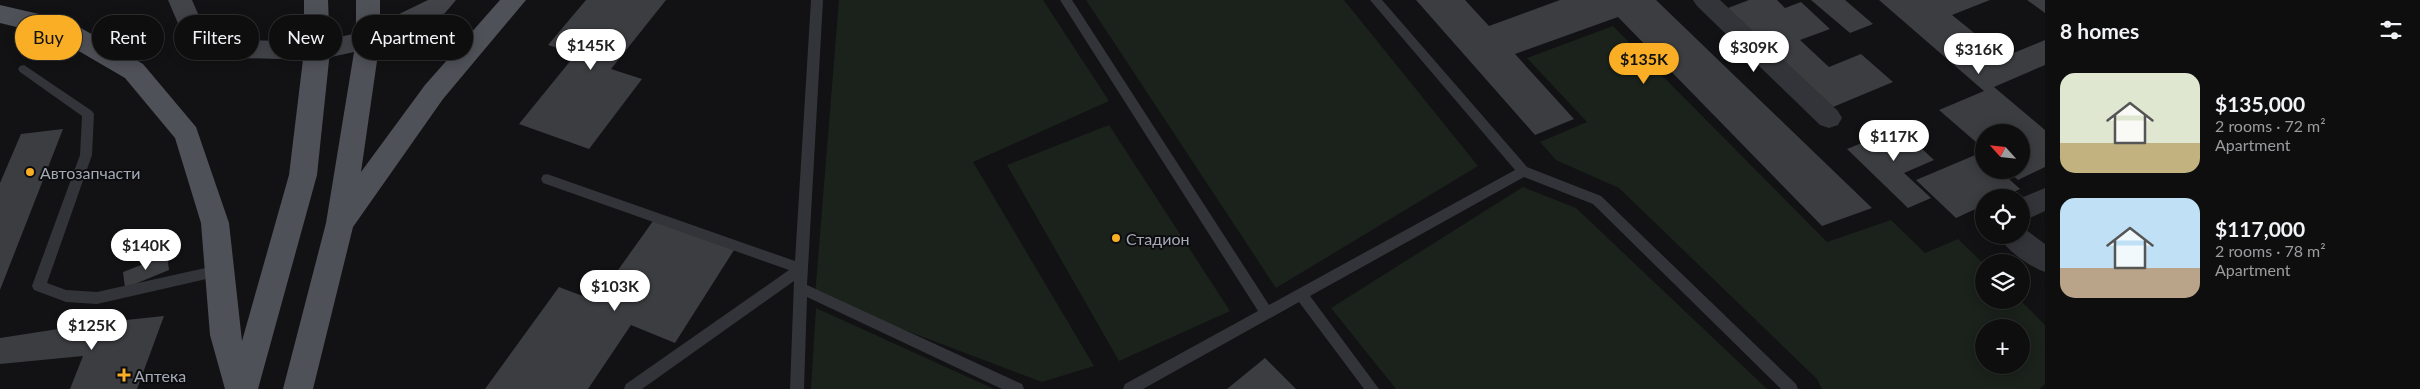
<!DOCTYPE html>
<meta charset="utf-8">
<style>
:root{--surface:#0e0e0f;--page:#1c1c1d;--text:#f1f3f6;--muted:#9b9c9e;--line:#2e2e2f;--accent:#f9ae25}
body{margin:0;font-family:Lato,sans-serif;background:var(--page);color:var(--text);height:100vh;display:flex;flex-direction:column;font-size:19px;white-space:nowrap}
*{box-sizing:border-box;margin:0}
p{font-size:16px;color:var(--muted)}
.icon{flex:none;width:28px;height:28px;fill:none;stroke:currentColor;stroke-width:2;stroke-linecap:round;stroke-linejoin:round}
.map{position:relative;flex:1;overflow:hidden}
.side{display:flex;flex-direction:column;background:var(--surface);width:375px}
.side>*{flex:none}
.top-card{position:absolute;left:15px;top:15px;width:475px;height:45px;display:flex;gap:10px}
.needle{width:32px;rotate:297deg}
.tools{position:absolute;left:1975px;top:124px;display:grid;gap:10px}
.tools a{display:grid;place-items:center;width:55px;height:55px;border-radius:50%;background:var(--surface);box-shadow:0 2px 12px #0003,0 0 0 1px var(--line);font-size:25px}
.price{position:absolute;translate:-50% -42px;padding:0 11px;border-radius:18px;background:#fff;color:#222;font-size:16px;line-height:32px;filter:drop-shadow(0 1px 2px #0008)}
.price::after{content:'';position:absolute;left:50%;top:30px;width:15px;height:11px;margin-left:-8px;background:inherit;clip-path:polygon(0 0,100% 0,50% 100%)}
.price.active{background:var(--accent);color:#111}
ul{padding:0;list-style:none}
li{display:flex;align-items:center;gap:15px;height:125px;padding:0 15px}
li span{display:grid;place-items:center;flex:none;width:140px;height:100px;border-radius:15px;color:#555}
li>.icon{margin-inline-start:auto}
span .icon{width:60px;height:60px;fill:#fffc;stroke-width:1}
li b{font-size:21px}
h2{display:flex;justify-content:space-between;align-items:center;height:60px;padding:0 15px;font-size:21px}
.pill{padding:0 18px;border-radius:22px;background:var(--surface);box-shadow:0 2px 12px #0003,0 0 0 1px var(--line);font-size:18px;line-height:45px}
.pill.active{background:var(--accent);color:#111}
main{display:flex;flex:1;min-height:0}
.map>svg:first-child{display:block}
.green{fill:#1a221b;fill-rule:evenodd}
.building{fill:#3c3d41}
.lines{fill:none;stroke-linecap:round;stroke-linejoin:round}
.lane{fill:#333439;fill-rule:evenodd}
.street{fill:#333439;fill-rule:evenodd}
.secondary{fill:#414349;fill-rule:evenodd}
.primary{fill:#4f5158;fill-rule:evenodd}
.poi-dot{fill:#f9ae25;stroke:#0d0d0f;stroke-width:2}
.labels{text-anchor:middle;dominant-baseline:central;stroke-width:4;stroke-linejoin:round;paint-order:stroke}
.poi-label{font-size:16px;fill:#a3a9b5;stroke:#0d0d0f;text-anchor:start}
</style>
<main>
<div class="map">
<svg width="2045" height="389" viewBox="0 0 2045 389">
<rect width="100%" height="100%" fill="#121214"/>
<!-- green -->
<g class="green">
<path d="M839,0H1043L1109,101L973,162L1094,366L1042,382L815,296Z"/>
<path d="M1086,0H1344L1478,166L1276,288Z"/>
<path d="M1613,26L1827,242L1891,220L1925,253L1958,239L1984,264V300H2020L2045,325V384L2039,389H1822L1817,379L1619,188L1556,160L1540,142L1587,122L1527,58ZM1984,328H2021V365H1984Z"/>
<path d="M1109,125L1230,311L1119,361L1007,165Z"/>
<path d="M1523,187L1576,208L1767,389H1396L1331,308Z"/>
<path d="M816,308L994,389H811Z"/>
</g>
<!-- building -->
<g class="building">
<path d="M586,0H666L611,69L642,79L589,149L519,124L576,54L548,45Z"/>
<path d="M1416,0H1465L1489,26L1560,0H1656L1872,208L1822,226L1618,17L1515,54L1574,119L1535,135Z"/>
<path d="M1749,0H1777L1785,8L1801,2L1830,29L1800,40L1829,67L1861,54L1893,82L1833,107L1728,8Z"/>
<path d="M1811,0H1845L1873,24L1850,33Z"/>
<path d="M1879,0H1990L1952,15L2004,57L2045,40V65L1994,87L2045,130V167L2018,180L2007,170H2021V132H1984V149L1939,110L1984,91Z"/>
<path d="M2027,0H2045V13Z"/>
<path d="M1894,123L1934,160L1904,173L1931,198L1908,208L1847,149L1869,140L1865,136Z"/>
<path d="M63,129L0,290V183L21,134Z"/>
<path d="M1980,153L1984,156V170H1999L2020,189L2001,198H1984V205L1956,218L1916,180Z"/>
<path d="M653,221L734,250L675,343L631,325L588,389H485L559,287L596,301Z"/>
<path d="M167,255L169,270L125,288L123,272Z"/>
<path d="M164,316L137,389H70L83,356L0,364V338L97,323Z"/>
<path d="M1265,358L1296,389H1227Z"/>
</g>
<g class="lines">
<!-- lane -->
<g class="lane">
<path d="M811,0H823L807,285L1022,384L1024,389H1002L807,297L804,389H790L794,281L642,389H624L626,384L789,270L543,183L541,179L543,175L547,174L795,261Z"/>
<path d="M1060,0H1072L1269,305L1515,170L1370,0H1382L1527,167L1601,196L1796,384L1798,389H1781L1593,204L1524,177L1310,296L1379,389H1364L1299,302L1143,389H1123L1125,384L1258,311Z"/>
<path d="M24,65L92,111L94,114L92,155L47,283L66,290L97,292L219,265L224,267L226,271L224,275L97,304L66,302L34,290L32,286L80,155L82,116L20,72L18,69L20,66Z"/>
</g>
<!-- street -->
<g class="street">
<path d="M1693,0H1720L1838,111L1842,118L1838,125L1829,128L1820,125L1697,6Z"/>
<path d="M2045,188V211L2021,222V198Z"/>
<path d="M2022,227L2045,244V272C2029,266 2006,251 1999,235H2021Z"/>
</g>
<!-- secondary -->
<path class="secondary" d="M168,0H192L199,16L245,40L317,42L362,32L428,0H456L445,13L368,49L317,60L241,58L232,56L180,28Z"/>
<!-- primary -->
<g class="primary">
<path d="M304,0H328L330,51L317,175L258,389H225L210,335L201,223L175,138L125,78L53,36L0,23V5L69,21L143,64L196,127L229,223L242,341L289,175L304,51Z"/>
<path d="M356,0H380V40L361,172L425,85L500,0H526L443,99L353,227L313,389H283L326,223L356,40Z"/>
</g>
</g>
<!-- markers -->
<g class="poi-dot">
<circle cx="30" cy="172" r="5"/>
<circle cx="1116" cy="238" r="5"/>
<path d="M121.5 367.5h5v5h5v5h-5v5h-5v-5h-5v-5h5z"/>
</g>
<g class="labels">
<!-- poi labels -->
<g class="poi-label">
<text x="40" y="172">Автозапчасти</text>
<text x="1126" y="238">Стадион</text>
<text x="134" y="375">Аптека</text>
</g>
</g>
</svg>
<div class="tools">
<a><svg class="needle" viewBox="-14 -14 28 28"><path d="M0-13l5 13h-10z" fill="#e53935"/><path d="M0 13l5-13h-10z" fill="#9b9c9e"/></svg></a>
<a><svg class="icon" aria-label="locate" viewBox="0 0 24 24"><circle cx="12" cy="12" r="6"/><path d="M12 2v4M12 18v4M2 12h4M18 12h4"/></svg></a>
<a><svg class="icon" aria-label="layers" viewBox="0 0 24 24"><path d="M12 4l9 5-9 5-9-5zM3 14l9 5 9-5"/></svg></a>
<a>+</a>
</div>
<b class="price" style="left:591px;top:71px">$145K</b>
<b class="price" style="left:1754px;top:73px">$309K</b>
<b class="price" style="left:1979px;top:75px">$316K</b>
<b class="price active" style="left:1644px;top:85px">$135K</b>
<b class="price" style="left:1894px;top:162px">$117K</b>
<b class="price" style="left:146px;top:271px">$140K</b>
<b class="price" style="left:615px;top:312px">$103K</b>
<b class="price" style="left:92px;top:351px">$125K</b>
<div class="top-card">
<a class="pill active">Buy</a>
<a class="pill">Rent</a>
<a class="pill">Filters</a>
<a class="pill">New</a>
<a class="pill">Apartment</a>
</div>
</div>
<section class="side">
<h2>8 homes<svg class="icon" aria-label="filters" viewBox="0 0 24 24"><path d="M4 7h16M4 17h16"/><circle cx="9" cy="7" r="2"/><circle cx="15" cy="17" r="2"/></svg></h2>
<ul>
<li><span style="background:linear-gradient(#dfe7d0 70%,#c2b280 0)"><svg class="icon" aria-label="home" viewBox="0 0 24 24"><path d="M3 11l9-7 9 7M6 9v11h12V9"/></svg></span><div><b>$135,000</b><p>2 rooms · 72 m²</p><p>Apartment</p></div></li>
<li><span style="background:linear-gradient(#bfe0f5 70%,#b9a48a 0)"><svg class="icon" aria-label="home" viewBox="0 0 24 24"><path d="M3 11l9-7 9 7M6 9v11h12V9"/></svg></span><div><b>$117,000</b><p>2 rooms · 78 m²</p><p>Apartment</p></div></li>
</ul>
</section>
</main>
